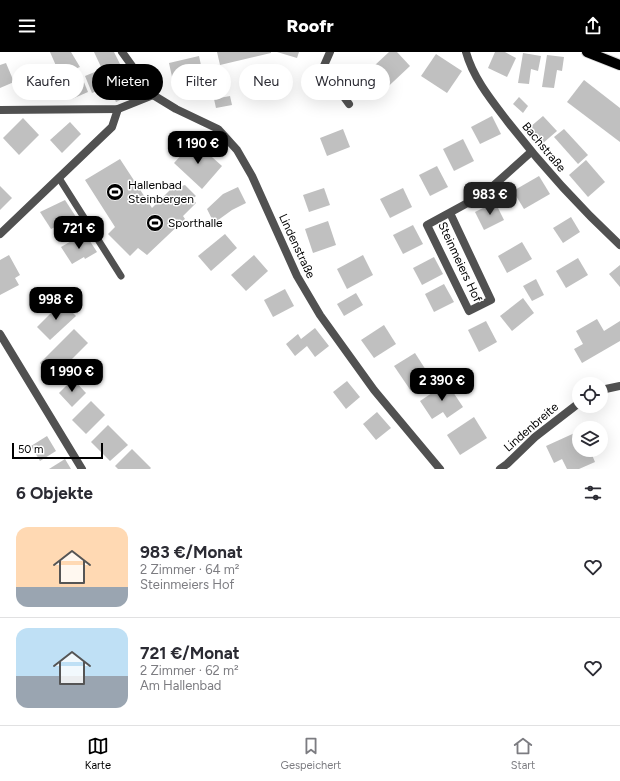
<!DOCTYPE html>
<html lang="de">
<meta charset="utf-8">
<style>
:root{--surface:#fff;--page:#f2f2f3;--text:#2b2b33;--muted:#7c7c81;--line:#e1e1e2;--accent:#000}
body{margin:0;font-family:Figtree,sans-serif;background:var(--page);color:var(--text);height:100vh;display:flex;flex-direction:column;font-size:15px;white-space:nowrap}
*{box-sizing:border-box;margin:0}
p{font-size:13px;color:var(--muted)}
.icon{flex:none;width:22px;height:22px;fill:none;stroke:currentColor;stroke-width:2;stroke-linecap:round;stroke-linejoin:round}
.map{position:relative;height:417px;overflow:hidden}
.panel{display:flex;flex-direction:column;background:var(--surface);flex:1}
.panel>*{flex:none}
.top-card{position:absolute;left:12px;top:12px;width:400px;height:36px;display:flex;gap:8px}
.buttons{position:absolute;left:572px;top:325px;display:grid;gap:8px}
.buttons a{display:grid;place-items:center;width:36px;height:36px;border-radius:50%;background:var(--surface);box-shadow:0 4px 16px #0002;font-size:20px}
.scale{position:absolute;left:12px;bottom:10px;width:91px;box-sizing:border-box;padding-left:4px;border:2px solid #000;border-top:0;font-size:11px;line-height:14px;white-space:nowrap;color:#000;-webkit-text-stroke:3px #fff;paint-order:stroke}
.price{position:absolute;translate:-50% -34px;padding:0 9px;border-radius:8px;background:var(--accent);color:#fff;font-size:13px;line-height:26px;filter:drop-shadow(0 1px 2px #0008)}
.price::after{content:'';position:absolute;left:50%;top:24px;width:12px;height:9px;margin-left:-6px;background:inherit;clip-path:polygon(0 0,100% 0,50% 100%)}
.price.selected{background:#222;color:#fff}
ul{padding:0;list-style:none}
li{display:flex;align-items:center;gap:12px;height:100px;padding:0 16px}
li+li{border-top:1px solid var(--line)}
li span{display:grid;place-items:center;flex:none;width:112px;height:80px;border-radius:12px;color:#555}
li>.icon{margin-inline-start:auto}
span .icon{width:48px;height:48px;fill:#fffc;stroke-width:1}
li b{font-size:17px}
h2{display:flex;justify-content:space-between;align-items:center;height:48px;padding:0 16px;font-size:17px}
.tag{padding:0 14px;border-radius:18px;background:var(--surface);box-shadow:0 4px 16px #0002;font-size:14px;line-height:36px}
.tag.selected{background:var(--accent);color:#fff}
header{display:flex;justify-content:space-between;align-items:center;height:52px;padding:0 16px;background:var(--accent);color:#fff;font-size:18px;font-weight:800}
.menu{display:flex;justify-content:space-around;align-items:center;height:56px;border-top:1px solid var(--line);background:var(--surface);font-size:11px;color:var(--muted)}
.menu a{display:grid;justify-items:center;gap:2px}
.menu .selected{color:var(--accent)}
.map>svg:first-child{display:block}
.building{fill:#c0c0c0}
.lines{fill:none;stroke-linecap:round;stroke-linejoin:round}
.primary-casing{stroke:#dbdbdb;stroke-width:12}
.lane{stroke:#515151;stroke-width:7}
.street{stroke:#515151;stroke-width:8}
.primary{stroke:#000;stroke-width:10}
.labels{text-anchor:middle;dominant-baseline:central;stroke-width:3;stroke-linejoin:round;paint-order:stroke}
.street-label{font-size:12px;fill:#000;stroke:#fff}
.poi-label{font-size:12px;fill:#000;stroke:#fff;text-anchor:start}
</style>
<header><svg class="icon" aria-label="menu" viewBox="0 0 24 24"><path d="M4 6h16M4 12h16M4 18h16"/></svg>Roofr<svg class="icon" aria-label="share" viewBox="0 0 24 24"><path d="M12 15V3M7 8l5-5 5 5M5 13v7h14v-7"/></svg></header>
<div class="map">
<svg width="620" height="417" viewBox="0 0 620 417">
<rect width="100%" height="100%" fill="#fff"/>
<!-- building -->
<g class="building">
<path d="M50,0H71L80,15L60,23Z"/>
<path d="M94,0H114L120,12L115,15L120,13L133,42L116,50L109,34L92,41L85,24L102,17Z"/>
<path d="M217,0H271V1L220,13Z"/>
<path d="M277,0H299L297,6Z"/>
<path d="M389,0H397L410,14L377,45L360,27Z"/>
<path d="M495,0H505L516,6L507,25L488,16Z"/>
<path d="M523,1L541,4L538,19L531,17L529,32L518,31Z"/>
<path d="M436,2L462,19L447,41L421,24Z"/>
<path d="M547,3L564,5L562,19L557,18L554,36L542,35Z"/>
<path d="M199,4L204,27L174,34L169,11Z"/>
<path d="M6,11L14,30L0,36V13Z"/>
<path d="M27,14L32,26L38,24L45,41L28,47L22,31L25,29L20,17Z"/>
<path d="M81,23L88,40L72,47L64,30Z"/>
<path d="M584,28L620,56V90L567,50Z"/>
<path d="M230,44L232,53L216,56L214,47Z"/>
<path d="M519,45L528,54L523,61L513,52Z"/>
<path d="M492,64L501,82L480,92L471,75Z"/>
<path d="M543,64L557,79L542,92L529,76Z"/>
<path d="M23,66L39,83L19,103L3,86Z"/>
<path d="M70,70L81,82L62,101L50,88Z"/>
<path d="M343,77L350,95L327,104L320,86Z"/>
<path d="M564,77L588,103L578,112L554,85Z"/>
<path d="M463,87L474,109L454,119L443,97Z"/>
<path d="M194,89L222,114L202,137L174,111Z"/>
<path d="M120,107L152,156L178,130L182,134L185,133L196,144L192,147L196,151L183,164L185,167L147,203L138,196L130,204L108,182L115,175L85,128Z"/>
<path d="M586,108L605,130L588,145L569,123Z"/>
<path d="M437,114L448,135L430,144L419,123Z"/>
<path d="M539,124L550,142L524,157L513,139Z"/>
<path d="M0,134L12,146L0,158Z"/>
<path d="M238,135L246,151L232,158L214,171L207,157L223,142Z"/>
<path d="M324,136L330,153L309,160L303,143Z"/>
<path d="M403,136L412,155L390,166L380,147Z"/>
<path d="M65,148L76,165L51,177L40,160Z"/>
<path d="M495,150L504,168L484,178L475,160Z"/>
<path d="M571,165L580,180L563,191L553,176Z"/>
<path d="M328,169L336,193L313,201L305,177Z"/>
<path d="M413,173L423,192L403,202L393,183Z"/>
<path d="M225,182L237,196L211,219L198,204Z"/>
<path d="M86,183L97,200L85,207L84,205L72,212L61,195L73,188L74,190Z"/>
<path d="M522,190L532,207L507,221L498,204Z"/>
<path d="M9,203L20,223L15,226L19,233L0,243V208Z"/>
<path d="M254,203L268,219L246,239L231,223Z"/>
<path d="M363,203L373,223L347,237L337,217Z"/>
<path d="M434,205L443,222L422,233L413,216Z"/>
<path d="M578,206L588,223L566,236L556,219Z"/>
<path d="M620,213V235L609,222Z"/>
<path d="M536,227L544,243L532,249L523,234Z"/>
<path d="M444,232L454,250L434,260L425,242Z"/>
<path d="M285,237L294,254L273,265L264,248Z"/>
<path d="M356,241L363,253L344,264L337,252Z"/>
<path d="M523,246L534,261L512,279L500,264Z"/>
<path d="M62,250L76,264L50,288L37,275Z"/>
<path d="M597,267L604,279L620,269V289L582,311L574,297L583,292L576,279Z"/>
<path d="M486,269L497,290L479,300L468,278Z"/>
<path d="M384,273L396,292L374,306L361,288Z"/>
<path d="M315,276L329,294L315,305L307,294L295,304L286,292L298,282L301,287Z"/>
<path d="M74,277L88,291L54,325L40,311Z"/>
<path d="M415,301L431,326L411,339L394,314Z"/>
<path d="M73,327L86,341L72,355L59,341Z"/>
<path d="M347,329L360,345L346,357L333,340Z"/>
<path d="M447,331L463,355L447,366L443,360L432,367L420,349Z"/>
<path d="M91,349L105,363L86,382L72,368Z"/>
<path d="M377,360L391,376L376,388L363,372Z"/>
<path d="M474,365L487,386L460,403L447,383Z"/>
<path d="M108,373L128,393L110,409L91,390Z"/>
<path d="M579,379V398H590L595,410L579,417H567L562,407L554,411L546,394Z"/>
<path d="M47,384L56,399L40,409L31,394Z"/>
<path d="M132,397L151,416L150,417H118L115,414Z"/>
<path d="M65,407L71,417H49Z"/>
</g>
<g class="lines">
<!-- primary casing -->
<g class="primary-casing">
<path id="primary" d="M587,0L620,13"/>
</g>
<!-- lane -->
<path class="lane" d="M59,126L121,224"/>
<!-- street -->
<g class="street">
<path d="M122,0L153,43L176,57L218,77L237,98L252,124L297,224L320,263L374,338L440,417"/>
<path d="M330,0L323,16L349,52"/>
<path d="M466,0C473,26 492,49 508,70C542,114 579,155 620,193"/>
<path d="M0,58L118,57L153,43"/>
<path d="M450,161L491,248L469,259L427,173L484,142L531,100"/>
<path d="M0,182L112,75L118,57"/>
<path d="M0,282L82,417"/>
<path d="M601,338L620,334"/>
<path d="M500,417L507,412L535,385L579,351"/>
</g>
<!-- primary -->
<use href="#primary" class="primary"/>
</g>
<!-- icons -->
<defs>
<g id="stadium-disc" transform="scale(0.9)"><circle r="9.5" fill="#000" stroke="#fff"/><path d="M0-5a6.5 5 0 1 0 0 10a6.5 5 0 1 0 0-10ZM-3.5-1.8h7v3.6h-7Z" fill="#fff"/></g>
</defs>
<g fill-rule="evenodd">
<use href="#stadium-disc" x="115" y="140"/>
<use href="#stadium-disc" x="155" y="171"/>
</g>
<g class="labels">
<!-- street labels -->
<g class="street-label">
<text transform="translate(544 95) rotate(50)">Bachstraße</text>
<text transform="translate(297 194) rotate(65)">Lindenstraße</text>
<text transform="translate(460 210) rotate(65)">Steinmeiers Hof</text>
<text transform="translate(531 375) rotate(-41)">Lindenbreite</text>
</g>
<!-- poi labels -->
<g class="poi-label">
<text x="128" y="133">Hallenbad<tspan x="128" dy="14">Steinbergen</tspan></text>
<text x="168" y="171">Sporthalle</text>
</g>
</g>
</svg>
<div class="buttons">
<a><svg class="icon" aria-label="locate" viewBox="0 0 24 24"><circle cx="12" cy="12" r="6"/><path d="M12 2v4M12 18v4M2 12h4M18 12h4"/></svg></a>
<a><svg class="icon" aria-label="layers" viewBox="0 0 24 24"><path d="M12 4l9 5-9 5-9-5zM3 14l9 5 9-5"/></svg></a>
</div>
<div class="scale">50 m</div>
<b class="price" style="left:198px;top:113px">1 190 €</b>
<b class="price selected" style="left:490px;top:164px">983 €</b>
<b class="price" style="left:79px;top:198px">721 €</b>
<b class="price" style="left:56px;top:269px">998 €</b>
<b class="price" style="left:72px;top:341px">1 990 €</b>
<b class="price" style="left:442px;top:350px">2 390 €</b>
<div class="top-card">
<a class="tag">Kaufen</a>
<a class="tag selected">Mieten</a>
<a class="tag">Filter</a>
<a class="tag">Neu</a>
<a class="tag">Wohnung</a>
</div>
</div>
<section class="panel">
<h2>6 Objekte<svg class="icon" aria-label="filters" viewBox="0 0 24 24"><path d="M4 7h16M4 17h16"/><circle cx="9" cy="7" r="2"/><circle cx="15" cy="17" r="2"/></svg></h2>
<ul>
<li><span style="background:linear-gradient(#ffd9b3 75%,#9aa5b1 0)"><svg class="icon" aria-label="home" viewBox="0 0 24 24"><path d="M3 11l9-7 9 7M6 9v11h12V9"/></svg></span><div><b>983 €/Monat</b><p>2 Zimmer · 64 m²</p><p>Steinmeiers Hof</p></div><svg class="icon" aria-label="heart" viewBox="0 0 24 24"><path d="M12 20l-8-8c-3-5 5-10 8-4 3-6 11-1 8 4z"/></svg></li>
<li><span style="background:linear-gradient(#bfe0f5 60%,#9aa5b1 0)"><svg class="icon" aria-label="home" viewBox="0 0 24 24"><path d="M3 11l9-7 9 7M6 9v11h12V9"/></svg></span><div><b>721 €/Monat</b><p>2 Zimmer · 62 m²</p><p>Am Hallenbad</p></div><svg class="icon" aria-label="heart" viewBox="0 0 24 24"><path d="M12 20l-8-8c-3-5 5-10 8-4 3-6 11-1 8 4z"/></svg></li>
</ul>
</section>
<nav class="menu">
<a class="selected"><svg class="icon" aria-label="map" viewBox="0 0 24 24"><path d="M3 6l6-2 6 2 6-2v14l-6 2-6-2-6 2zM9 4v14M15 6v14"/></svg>Karte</a>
<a><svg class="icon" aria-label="saved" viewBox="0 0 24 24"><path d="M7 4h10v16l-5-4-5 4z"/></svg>Gespeichert</a>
<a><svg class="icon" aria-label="home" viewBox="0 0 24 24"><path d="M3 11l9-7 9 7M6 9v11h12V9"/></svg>Start</a>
</nav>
